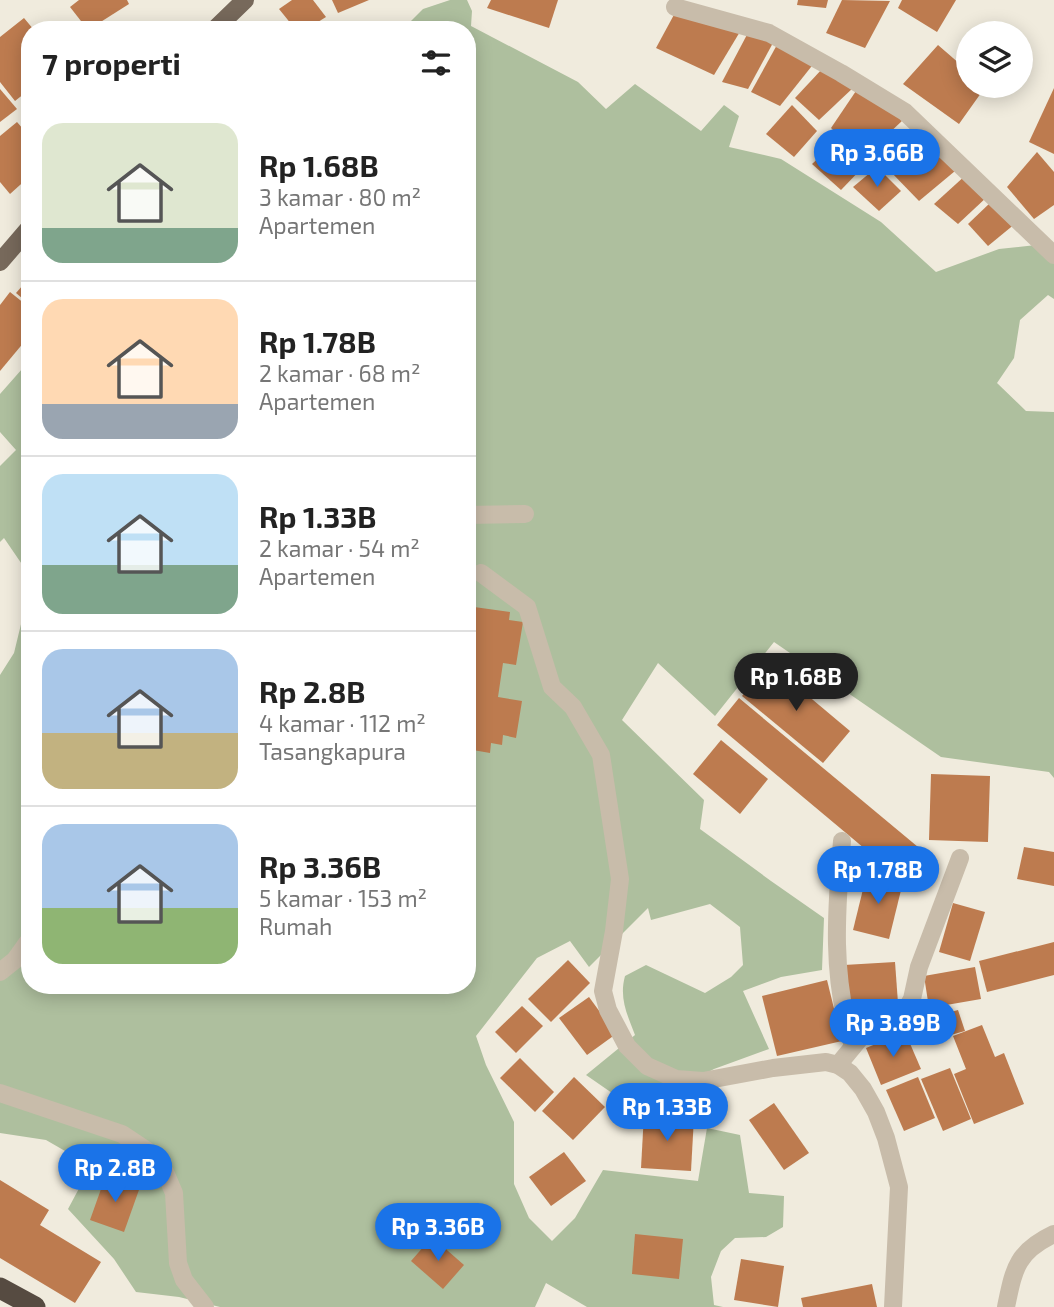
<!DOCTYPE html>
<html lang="id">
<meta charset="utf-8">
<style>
:root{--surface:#fff;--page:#f6f6f6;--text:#222;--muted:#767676;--line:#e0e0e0;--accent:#1a73e8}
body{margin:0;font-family:"Exo 2",sans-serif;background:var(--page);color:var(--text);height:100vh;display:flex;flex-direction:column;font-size:26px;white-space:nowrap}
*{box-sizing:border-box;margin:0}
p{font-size:23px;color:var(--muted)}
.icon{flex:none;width:38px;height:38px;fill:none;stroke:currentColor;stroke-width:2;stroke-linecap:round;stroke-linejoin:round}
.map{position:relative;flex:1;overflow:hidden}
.panel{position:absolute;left:21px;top:21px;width:455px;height:973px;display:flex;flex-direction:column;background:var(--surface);border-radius:28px;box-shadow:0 4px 18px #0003}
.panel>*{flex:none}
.fabs{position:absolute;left:956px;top:21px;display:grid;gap:14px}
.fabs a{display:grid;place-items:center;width:77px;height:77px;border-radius:50%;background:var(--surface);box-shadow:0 4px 18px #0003;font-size:35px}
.price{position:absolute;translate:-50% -60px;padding:0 16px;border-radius:24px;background:var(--accent);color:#fff;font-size:23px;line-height:46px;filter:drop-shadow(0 2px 4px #0008)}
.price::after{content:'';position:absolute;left:50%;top:42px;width:21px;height:16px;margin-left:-10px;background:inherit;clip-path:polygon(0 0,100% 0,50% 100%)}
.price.on{background:#222;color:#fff}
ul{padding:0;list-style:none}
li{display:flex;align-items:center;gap:21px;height:175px;padding:0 21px}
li+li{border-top:2px solid var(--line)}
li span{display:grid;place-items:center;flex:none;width:196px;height:140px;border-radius:21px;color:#555}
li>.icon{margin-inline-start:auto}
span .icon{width:84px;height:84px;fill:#fffc;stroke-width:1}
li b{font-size:30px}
h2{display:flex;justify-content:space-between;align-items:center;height:84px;padding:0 21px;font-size:30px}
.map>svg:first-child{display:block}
.green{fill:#aebf9e}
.building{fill:#bd7b4f}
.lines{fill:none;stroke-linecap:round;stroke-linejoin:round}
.minor{stroke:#c8bcaa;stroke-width:18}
.major{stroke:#77695b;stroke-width:18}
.highway{stroke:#564b41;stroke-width:21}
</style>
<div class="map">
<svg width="1054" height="1307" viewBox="0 0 1054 1307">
<rect width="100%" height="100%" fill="#f0ebdd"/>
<!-- green -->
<g class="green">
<path d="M450,0H467L472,11L471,26L578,82L606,109L635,84L701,131L724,105L739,116L729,147L781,159L881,222L936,272L999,249L1054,243V299L1048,295L1020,320L1014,358L997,383L1026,411L1054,412V778L1049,772L941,757L774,642L715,716L658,663L622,720L704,800L700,829L771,881L824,918L822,970L781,977L743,991L769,1049L714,1069L690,1082L687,1093L669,1106L625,1102L586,1075L635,1035C627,1014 619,998 625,976L646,965L705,993L731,977L743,965L740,927L710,904L651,920L648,908L589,967L570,941L537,958L476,1036L486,1065L514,1122V1184L529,1218L552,1241L575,1218L603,1170L698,1181L707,1128L740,1135L749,1193L784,1196L783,1227L766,1237L735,1238L721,1251L711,1277L714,1305L723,1307H587L546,1283L535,1307H220L179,1297L136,1292L114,1259L68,1209L91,1166L46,1140L0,1133V675L14,653L30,587V985H467V30H402L423,9Z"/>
<path d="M30,360V576L4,538L0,542V466L16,450L0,432V394Z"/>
</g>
<!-- building -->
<g class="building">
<path d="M79,0H127L129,4L88,30L70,7Z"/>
<path d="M292,0H313L326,17L305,30H296L279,9Z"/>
<path d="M332,0H369L338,13Z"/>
<path d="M491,0H558L549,28L487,8Z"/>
<path d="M798,0H828L826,8L797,5Z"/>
<path d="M842,0L890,1L865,48L826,33Z"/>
<path d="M902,0H956L937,32L898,8Z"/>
<path d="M676,11L741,30L714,75L656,48Z"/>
<path d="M24,18L34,30H30V89L15,101L0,82V37Z"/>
<path d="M750,29L774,41L748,89L722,82Z"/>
<path d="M778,43L815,62L780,106L751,92Z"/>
<path d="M938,45L968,71V86H986L959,124L903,84Z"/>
<path d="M823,68L854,87L819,120L795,98Z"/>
<path d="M858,88L904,119L863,158L831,128Z"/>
<path d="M1054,88V154L1029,142Z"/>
<path d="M0,89L17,109L0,122Z"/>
<path d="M792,105L817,131L794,157L766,134Z"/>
<path d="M17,122L30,137V176L10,194L0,182V136Z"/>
<path d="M916,136L955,171L919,201L889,170Z"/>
<path d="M838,140L866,164L841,190L812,164Z"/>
<path d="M1037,152L1054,172V205L1034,219L1007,187Z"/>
<path d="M877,167L901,191L879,211L853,187Z"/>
<path d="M967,174L988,196L958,224L934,204Z"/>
<path d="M991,202L1016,223L988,246L968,224Z"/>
<path d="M30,277V305L16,293Z"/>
<path d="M10,292L30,308V335L0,371V305Z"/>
<path d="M467,606L510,612L509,620L523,622L516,665L503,663L498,697L522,701L516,738L503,735L502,745L491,743L490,753L467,749Z"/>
<path d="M769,663L850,731L823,763L742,696Z"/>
<path d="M739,698L918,847L895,874L717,725Z"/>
<path d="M721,740L768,779L740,814L693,774Z"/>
<path d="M931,774L990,776L988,842L929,840Z"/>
<path d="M1024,847L1054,852V886L1017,879Z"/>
<path d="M867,873L903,882L889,939L853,930Z"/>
<path d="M953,903L985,912L970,961L939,952Z"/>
<path d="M1054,942V975L987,992L979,961Z"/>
<path d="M568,960L590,983L551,1022L528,999Z"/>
<path d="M895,962L898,1003L847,1007L844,965Z"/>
<path d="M975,967L981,999L929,1008L924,976Z"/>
<path d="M827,980L842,1041L777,1056L762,996Z"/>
<path d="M589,997L616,1034L587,1055L559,1018Z"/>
<path d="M522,1006L543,1026L516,1053L495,1032Z"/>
<path d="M958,1010L965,1031L940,1038L933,1017Z"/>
<path d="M982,1025L995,1057L1004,1053L1024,1104L974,1124L954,1074L966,1069L953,1036Z"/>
<path d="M905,1032L921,1069L881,1085L866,1048Z"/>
<path d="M520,1058L554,1092L535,1112L500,1078Z"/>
<path d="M950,1068L971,1119L943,1131L921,1079Z"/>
<path d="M574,1077L605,1107L573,1140L542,1111Z"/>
<path d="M918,1077L935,1118L904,1131L886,1090Z"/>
<path d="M774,1103L809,1153L784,1170L749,1120Z"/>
<path d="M644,1114L694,1117L691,1171L641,1168Z"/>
<path d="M564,1152L586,1181L551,1206L529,1177Z"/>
<path d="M106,1175L140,1187L124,1232L90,1220Z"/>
<path d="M0,1180L49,1210L40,1225L101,1262L75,1303L0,1258Z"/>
<path d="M635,1234L683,1239L679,1279L632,1274Z"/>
<path d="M432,1237L464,1265L443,1289L411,1261Z"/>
<path d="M741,1259L784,1266L778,1307L734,1300Z"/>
<path d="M872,1284L877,1307H803L801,1298Z"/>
</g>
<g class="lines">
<!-- minor -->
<g class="minor">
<path d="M675,7L769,33L841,73L905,112L1054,255"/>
<path d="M467,515L525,514"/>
<path d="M481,573L527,607L552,687L573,707L601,755L620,879L614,931L603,991L608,1010L627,1046L647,1066L676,1079L703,1081L773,1068L826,1062L838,1065L850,1073L863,1089L876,1112L886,1138L899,1187L893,1307"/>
<path d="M842,841C836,911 831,978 853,1046"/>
<path d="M0,972L15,960L30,939"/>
<path d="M838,1065L861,1037L886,1021L904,1013L912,999L919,967L960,858"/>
<path d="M0,1093L122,1134L146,1150L165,1172L174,1193L178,1263L184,1280L205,1307"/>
<path d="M1006,1307C1014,1269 1016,1252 1054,1234"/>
</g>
<!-- major -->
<g class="major">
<path d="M214,30L245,0"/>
<path d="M0,262L30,227"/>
</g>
<!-- highway -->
<path class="highway" d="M0,1288L35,1307"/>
</g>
</svg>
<div class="fabs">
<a><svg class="icon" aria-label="layers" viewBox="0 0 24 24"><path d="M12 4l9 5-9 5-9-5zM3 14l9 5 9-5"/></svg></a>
</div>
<b class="price" style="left:877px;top:189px">Rp 3.66B</b>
<b class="price on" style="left:796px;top:713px">Rp 1.68B</b>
<b class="price" style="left:878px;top:906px">Rp 1.78B</b>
<b class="price" style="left:893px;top:1059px">Rp 3.89B</b>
<b class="price" style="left:667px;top:1143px">Rp 1.33B</b>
<b class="price" style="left:115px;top:1204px">Rp 2.8B</b>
<b class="price" style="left:438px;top:1263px">Rp 3.36B</b>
<section class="panel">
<h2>7 properti<svg class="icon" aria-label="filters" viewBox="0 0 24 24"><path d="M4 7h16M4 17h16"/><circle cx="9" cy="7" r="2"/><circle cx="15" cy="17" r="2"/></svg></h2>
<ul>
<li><span style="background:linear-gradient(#dfe7d0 75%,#7fa58c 0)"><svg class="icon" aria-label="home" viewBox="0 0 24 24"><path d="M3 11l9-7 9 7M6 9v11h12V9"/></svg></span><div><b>Rp 1.68B</b><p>3 kamar · 80 m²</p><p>Apartemen</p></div></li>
<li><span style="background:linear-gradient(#ffd9b3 75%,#9aa5b1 0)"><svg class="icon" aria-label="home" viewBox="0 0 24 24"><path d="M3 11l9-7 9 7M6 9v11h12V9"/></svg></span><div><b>Rp 1.78B</b><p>2 kamar · 68 m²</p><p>Apartemen</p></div></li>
<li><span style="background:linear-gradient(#bfe0f5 65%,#7fa58c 0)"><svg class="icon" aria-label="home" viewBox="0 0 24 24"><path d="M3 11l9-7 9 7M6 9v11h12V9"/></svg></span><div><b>Rp 1.33B</b><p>2 kamar · 54 m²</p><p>Apartemen</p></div></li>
<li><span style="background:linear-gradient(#a9c7e8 60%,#c2b280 0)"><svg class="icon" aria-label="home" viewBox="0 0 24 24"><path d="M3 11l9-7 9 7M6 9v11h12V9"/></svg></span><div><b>Rp 2.8B</b><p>4 kamar · 112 m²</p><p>Tasangkapura</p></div></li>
<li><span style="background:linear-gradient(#a9c7e8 60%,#8fb573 0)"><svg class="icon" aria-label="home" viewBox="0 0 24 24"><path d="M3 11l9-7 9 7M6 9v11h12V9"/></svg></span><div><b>Rp 3.36B</b><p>5 kamar · 153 m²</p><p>Rumah</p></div></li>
</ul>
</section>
</div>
